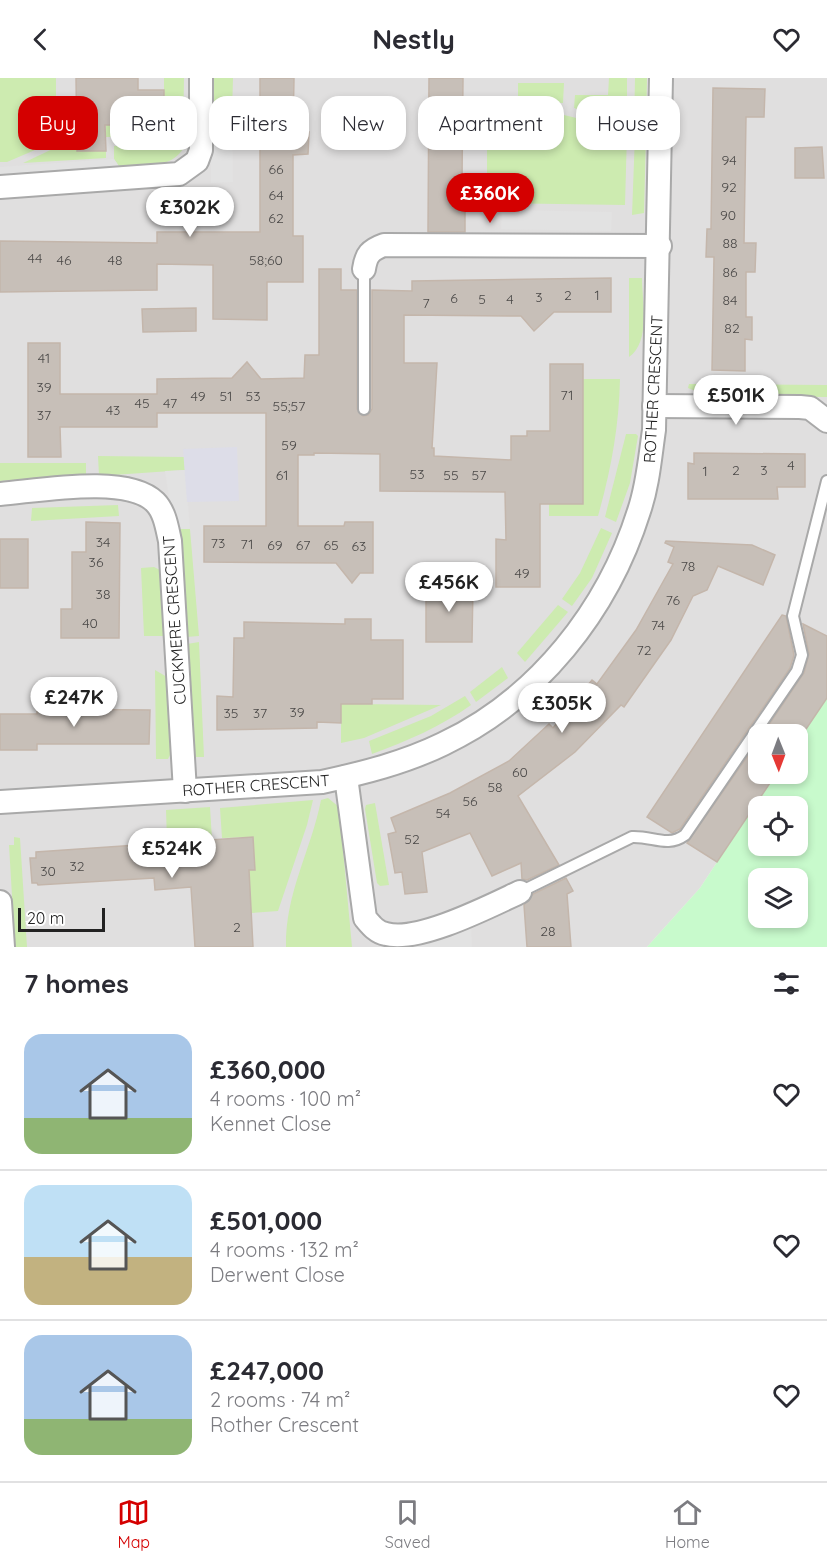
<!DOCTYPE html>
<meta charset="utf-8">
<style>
:root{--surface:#fff;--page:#f7f7f7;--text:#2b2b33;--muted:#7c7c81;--line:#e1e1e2;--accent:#d40000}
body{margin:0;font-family:Quicksand,sans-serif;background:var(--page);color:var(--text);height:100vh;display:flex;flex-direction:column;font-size:22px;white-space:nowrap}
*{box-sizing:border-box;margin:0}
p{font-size:20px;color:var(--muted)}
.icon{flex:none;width:33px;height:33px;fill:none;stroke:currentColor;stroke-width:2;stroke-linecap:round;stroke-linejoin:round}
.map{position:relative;height:869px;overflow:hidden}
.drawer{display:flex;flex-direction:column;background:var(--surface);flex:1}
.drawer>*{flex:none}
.guide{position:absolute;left:18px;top:18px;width:792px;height:54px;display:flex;gap:12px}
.needle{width:39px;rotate:179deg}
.fabs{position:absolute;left:748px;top:646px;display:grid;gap:12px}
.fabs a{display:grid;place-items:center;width:60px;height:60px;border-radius:12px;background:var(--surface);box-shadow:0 3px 9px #0003;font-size:30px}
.scale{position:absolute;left:18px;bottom:15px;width:87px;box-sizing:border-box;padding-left:6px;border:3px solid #222;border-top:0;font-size:16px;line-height:21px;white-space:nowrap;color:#222;-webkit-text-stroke:4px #fff;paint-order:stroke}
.price{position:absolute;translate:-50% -51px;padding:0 14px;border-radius:21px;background:#fff;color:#222;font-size:20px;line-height:39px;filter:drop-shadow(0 2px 3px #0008)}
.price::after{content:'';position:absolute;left:50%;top:36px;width:18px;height:14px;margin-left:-9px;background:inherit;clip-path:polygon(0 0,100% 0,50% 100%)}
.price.on{background:var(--accent);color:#fff}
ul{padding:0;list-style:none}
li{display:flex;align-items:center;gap:18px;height:150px;padding:0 24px}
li+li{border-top:2px solid var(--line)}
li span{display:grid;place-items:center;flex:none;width:168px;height:120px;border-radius:18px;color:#555}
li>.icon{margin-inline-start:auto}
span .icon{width:72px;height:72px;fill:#fffc;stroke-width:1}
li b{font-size:26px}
h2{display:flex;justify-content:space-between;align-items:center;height:72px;padding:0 24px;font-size:26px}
.chip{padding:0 21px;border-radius:18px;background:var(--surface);box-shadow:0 3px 9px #0003;font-size:21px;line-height:54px}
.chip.on{background:var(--accent);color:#fff}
header{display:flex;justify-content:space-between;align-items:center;height:78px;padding:0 24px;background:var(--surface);font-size:27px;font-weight:700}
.tab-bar{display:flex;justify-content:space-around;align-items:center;height:84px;border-top:2px solid var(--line);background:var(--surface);font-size:16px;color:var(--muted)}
.tab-bar a{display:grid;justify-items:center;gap:3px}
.tab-bar .on{color:var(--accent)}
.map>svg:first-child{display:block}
.residential{fill:#e0dfdf}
.grass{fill:#cdebb0}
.park{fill:#c8facc;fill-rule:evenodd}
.parking{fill:#e2e2e2}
.plaza{fill:#dddde8}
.building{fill:#c7bfb8;stroke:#c4b6ab;stroke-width:1.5}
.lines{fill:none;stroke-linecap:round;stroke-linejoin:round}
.lane-casing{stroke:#a9a9a9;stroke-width:14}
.street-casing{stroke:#a9a9a9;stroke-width:26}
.lane{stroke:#fff;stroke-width:10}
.street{stroke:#fff;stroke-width:22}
.labels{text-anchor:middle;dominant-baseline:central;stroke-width:4.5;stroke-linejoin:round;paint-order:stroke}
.number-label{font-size:14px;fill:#4b4948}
.street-label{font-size:16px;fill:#222;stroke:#fff}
</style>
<header><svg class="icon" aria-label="back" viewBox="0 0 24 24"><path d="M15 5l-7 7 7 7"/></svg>Nestly<svg class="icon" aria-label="heart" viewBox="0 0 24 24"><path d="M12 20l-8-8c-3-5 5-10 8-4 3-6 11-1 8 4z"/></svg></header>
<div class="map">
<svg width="827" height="869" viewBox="0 0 827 869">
<rect width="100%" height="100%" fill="#f2efe9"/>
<!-- residential -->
<path class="residential" d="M0,0H827V619L798,657H759V696H775L700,810L647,869H0Z"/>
<!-- grass -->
<g class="grass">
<path d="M0,0H56V63L7,84H0Z"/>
<path d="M164,0H184L183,59H106V47H164Z"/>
<path d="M212,0H233L232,36L213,37Z"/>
<path d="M609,0H627V48L574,30L575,17H608Z"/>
<path d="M635,0H647L646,49H634Z"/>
<path d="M518,5H564L563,25L518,22Z"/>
<path d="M487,30C542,30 576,37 627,56L625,127L487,125Z"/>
<path d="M635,56H646L644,135L632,137Z"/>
<path d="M180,66L185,68C172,91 145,88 121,91L114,81V68Z"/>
<path d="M61,67H77V73H106V80L23,85Z"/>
<path d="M629,200H642C642,223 651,264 629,279Z"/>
<path d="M583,301H620C619,349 611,392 598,438H549V426H583Z"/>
<path d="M689,306L827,307V319L708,318L688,310Z"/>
<path d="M626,356H636L638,358L630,405L616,444L605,439Z"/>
<path d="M98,378L184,379L185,392L99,398Z"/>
<path d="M0,385H86V397L0,403Z"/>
<path d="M118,427L119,438L31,443L32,430Z"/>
<path d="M601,450L612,455L592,500L572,528L562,521L580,495Z"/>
<path d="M179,451H190L199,558L186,559Z"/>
<path d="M154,489L160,492L165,558H144L141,490Z"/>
<path d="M558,527L568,534L525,584L517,575Z"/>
<path d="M199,564L204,679H195L187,566Z"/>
<path d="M502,589L508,600L476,624L470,614Z"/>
<path d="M155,592L167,599L171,675L168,681H156Z"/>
<path d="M465,618L471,627C440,649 407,663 372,676L369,663L431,638Z"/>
<path d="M341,626H355L441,627L364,660L341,665Z"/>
<path d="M328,720L339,729L352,869H286C285,815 311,773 321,722Z"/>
<path d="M313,722L307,747L278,833L251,835L249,792H255L253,759L222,760L220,730Z"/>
<path d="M375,725L389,807L380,808L377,805L365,731L366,727Z"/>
<path d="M210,729L212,761L167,764L166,732Z"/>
<path d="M14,759L20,760L27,869H15L9,767H14Z"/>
</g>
<!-- park -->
<path class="park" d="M827,619V869H647L700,810L775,696H798V663ZM759,729H798V768H759ZM759,801H798V840H759Z"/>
<!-- parking -->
<g class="parking">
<path d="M232,36L233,104L211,105V37Z"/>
<path d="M114,81L121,91L0,99V89Z"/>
<path d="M502,132L612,134L611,153L501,151Z"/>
<path d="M185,392L190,451H174L165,393Z"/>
<path d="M471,846L472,869H384L385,866Z"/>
</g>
<!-- plaza -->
<path class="plaza" d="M237,369L239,423L187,424L183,371Z"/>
<!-- building -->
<g class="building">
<path d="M76,0H138V12H164V47H105L106,73H77Z"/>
<path d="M260,0H294L293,54H309L308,76L293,77V158H303V204H267V242L213,241V187L157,186V212L0,214V163L157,165V154H260Z"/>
<path d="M429,0H463L462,104H465V154H428Z"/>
<path d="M713,10L765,11L764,39H746L744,165H756L755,194H746V239H752V262L745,261V293L712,292L714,179H706L707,151H711Z"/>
<path d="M822,69L824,100H795V70Z"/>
<path d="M319,191H341V212H357V331L363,338L368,337L372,331V212L412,213V203L611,200V234H554L534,253L521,238L404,237V285H437L432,370H434V378L511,382V358H527V353H550V286H583V426H540V509H496V461L506,462L505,414L380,413V376L314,375V377H298V448H344L345,444H373V495H360L352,505L336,485L204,484V448H266V335H157V349H60L61,379H28V265H60V316H157V301L232,300L247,284L261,301L304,300L305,277H319Z"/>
<path d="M196,230V253L143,254L142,231Z"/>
<path d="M694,375L805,376V409H777L778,421H688V385L694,386Z"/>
<path d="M86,444L120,445L119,560H61V531H72V474H86Z"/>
<rect x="0" y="461" width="28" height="49"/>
<path d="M666,463L752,467L775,477L763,507L718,488L707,512L693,518L671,562L624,629L621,627L575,674L518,718L559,787L527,802L522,801L521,785L492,798L470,755L422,774L427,814L405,816L402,794L395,795L388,756L396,754L391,740L450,715L509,683L549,646L553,650L592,602L597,606L636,552L673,486L668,484L674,469L665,465Z"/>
<path d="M426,507H473L472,564H426Z"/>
<path d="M782,537L786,538L794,577L790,590L680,751L672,755L647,739Z"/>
<path d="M345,541H371V562H403V621H372V626H341V645L317,644V650L217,652V618L233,619L234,560H244V544L345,546Z"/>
<path d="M803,546L827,558V620L798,663V657H762L804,595L809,576Z"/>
<path d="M37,631L150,632L149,666H37V672H0V636H37Z"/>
<path d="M759,662V696H776L717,784L687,765Z"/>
<path d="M253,759L255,792H249L253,869H195L191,809L155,812L154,800L38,807L37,805H32L30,780H36V774Z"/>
<path d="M566,800L573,813L567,816L571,869H527L524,827L533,816Z"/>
</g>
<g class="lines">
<!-- lane casing -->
<g class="lane-casing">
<g id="lane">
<path d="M364,191V331"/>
<path d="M520,814L632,759C653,758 667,770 685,757L797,593L802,577L793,538L827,403"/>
</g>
</g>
<!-- street casing -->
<g class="street-casing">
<g id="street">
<path d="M0,109L179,96L197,83L201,72V0"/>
<path d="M364,191C366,177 370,172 384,167L660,168"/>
<path d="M654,328L800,329L810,330L827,343"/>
<path d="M0,416C38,413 127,396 155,424C165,434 167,450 170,463L185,713"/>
<path d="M346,699L365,840C371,847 376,854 386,856C418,865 490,828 520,814"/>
<path d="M0,724L322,704C363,695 404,685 443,666C538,621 608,532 639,433C648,407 650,379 654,352L661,0"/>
<path d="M0,824L3,869"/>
</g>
</g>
<!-- lane -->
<use href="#lane" class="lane"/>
<!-- street -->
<use href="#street" class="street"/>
</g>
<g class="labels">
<!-- number labels -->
<g class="number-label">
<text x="729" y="82">94</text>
<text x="276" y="91">66</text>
<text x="729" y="109">92</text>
<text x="276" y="117">64</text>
<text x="728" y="137">90</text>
<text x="276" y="140">62</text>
<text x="730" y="165">88</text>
<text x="35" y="180">44</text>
<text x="64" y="182">46</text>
<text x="115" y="182">48</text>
<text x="266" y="182">58;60</text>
<text x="730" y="194">86</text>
<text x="568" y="217">2</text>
<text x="597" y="217">1</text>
<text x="539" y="219">3</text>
<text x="454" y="220">6</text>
<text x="482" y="221">5</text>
<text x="510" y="221">4</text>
<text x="730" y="222">84</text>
<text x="426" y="225">7</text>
<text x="732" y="250">82</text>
<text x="44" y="280">41</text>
<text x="44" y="309">39</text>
<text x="567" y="317">71</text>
<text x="198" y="318">49</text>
<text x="226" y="318">51</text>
<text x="253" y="318">53</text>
<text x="142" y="325">45</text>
<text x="170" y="325">47</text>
<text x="289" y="328">55;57</text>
<text x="113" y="332">43</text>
<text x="44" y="337">37</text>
<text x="289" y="367">59</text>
<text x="791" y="387">4</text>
<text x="736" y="392">2</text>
<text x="764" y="392">3</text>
<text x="705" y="393">1</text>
<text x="417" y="396">53</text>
<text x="282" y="397">61</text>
<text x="451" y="397">55</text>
<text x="479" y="397">57</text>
<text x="103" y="464">34</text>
<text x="218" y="465">73</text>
<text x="247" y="466">71</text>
<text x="275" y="467">69</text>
<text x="303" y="467">67</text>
<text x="331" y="467">65</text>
<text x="359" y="468">63</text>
<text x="96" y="484">36</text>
<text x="688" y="488">78</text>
<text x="522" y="495">49</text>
<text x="103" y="516">38</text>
<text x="673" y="522">76</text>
<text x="90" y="545">40</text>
<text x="658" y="547">74</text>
<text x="644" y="572">72</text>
<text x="297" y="634">39</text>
<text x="231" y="635">35</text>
<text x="260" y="635">37</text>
<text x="520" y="694">60</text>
<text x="495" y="709">58</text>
<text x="470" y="723">56</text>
<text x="443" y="735">54</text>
<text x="412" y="761">52</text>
<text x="77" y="788">32</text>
<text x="48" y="793">30</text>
<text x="237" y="849">2</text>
<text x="548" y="853">28</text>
</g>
<!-- street labels -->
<g class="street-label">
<text transform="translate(653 311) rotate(-87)">ROTHER CRESCENT</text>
<text transform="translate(174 542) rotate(-94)">CUCKMERE CRESCENT</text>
<text transform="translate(256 707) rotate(-4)">ROTHER CRESCENT</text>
</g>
</g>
</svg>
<div class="fabs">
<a><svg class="needle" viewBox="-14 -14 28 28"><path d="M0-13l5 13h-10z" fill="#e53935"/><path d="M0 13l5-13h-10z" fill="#7c7c81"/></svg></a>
<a><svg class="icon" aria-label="locate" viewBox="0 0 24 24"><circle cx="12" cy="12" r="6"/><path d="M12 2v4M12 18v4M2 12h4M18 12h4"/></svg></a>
<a><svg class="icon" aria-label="layers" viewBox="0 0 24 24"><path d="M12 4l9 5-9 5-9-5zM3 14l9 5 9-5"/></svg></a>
</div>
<div class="scale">20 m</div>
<b class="price on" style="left:490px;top:146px">£360K</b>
<b class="price" style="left:190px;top:160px">£302K</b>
<b class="price" style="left:736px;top:348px">£501K</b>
<b class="price" style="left:449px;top:535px">£456K</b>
<b class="price" style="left:74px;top:650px">£247K</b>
<b class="price" style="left:562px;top:656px">£305K</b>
<b class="price" style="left:172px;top:801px">£524K</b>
<div class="guide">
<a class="chip on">Buy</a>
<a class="chip">Rent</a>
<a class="chip">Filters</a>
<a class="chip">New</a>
<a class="chip">Apartment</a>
<a class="chip">House</a>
</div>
</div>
<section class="drawer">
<h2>7 homes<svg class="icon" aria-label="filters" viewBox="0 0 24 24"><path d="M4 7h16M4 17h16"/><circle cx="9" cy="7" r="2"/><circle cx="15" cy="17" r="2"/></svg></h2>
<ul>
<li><span style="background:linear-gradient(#a9c7e8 70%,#8fb573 0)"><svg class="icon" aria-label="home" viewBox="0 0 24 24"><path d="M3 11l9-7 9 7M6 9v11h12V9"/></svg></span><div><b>£360,000</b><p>4 rooms · 100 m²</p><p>Kennet Close</p></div><svg class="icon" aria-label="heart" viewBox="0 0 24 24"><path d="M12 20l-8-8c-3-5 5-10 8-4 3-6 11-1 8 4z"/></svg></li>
<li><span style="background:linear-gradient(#bfe0f5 60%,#c2b280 0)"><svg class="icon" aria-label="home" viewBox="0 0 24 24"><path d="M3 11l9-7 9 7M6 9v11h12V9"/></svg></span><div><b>£501,000</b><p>4 rooms · 132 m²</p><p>Derwent Close</p></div><svg class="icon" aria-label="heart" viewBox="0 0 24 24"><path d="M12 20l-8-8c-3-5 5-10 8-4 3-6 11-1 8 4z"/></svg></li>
<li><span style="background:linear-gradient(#a9c7e8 70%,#8fb573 0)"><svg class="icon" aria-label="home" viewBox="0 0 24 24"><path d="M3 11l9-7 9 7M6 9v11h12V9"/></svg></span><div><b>£247,000</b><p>2 rooms · 74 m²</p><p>Rother Crescent</p></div><svg class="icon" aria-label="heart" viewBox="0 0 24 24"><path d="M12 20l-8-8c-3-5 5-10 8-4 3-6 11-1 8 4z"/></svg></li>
</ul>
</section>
<nav class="tab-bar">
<a class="on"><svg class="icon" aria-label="map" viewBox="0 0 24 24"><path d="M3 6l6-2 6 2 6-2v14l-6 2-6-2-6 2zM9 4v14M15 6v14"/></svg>Map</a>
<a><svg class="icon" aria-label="saved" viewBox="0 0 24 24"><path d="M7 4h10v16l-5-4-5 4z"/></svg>Saved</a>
<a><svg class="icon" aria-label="home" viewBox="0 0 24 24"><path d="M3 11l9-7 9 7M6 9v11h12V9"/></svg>Home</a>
</nav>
